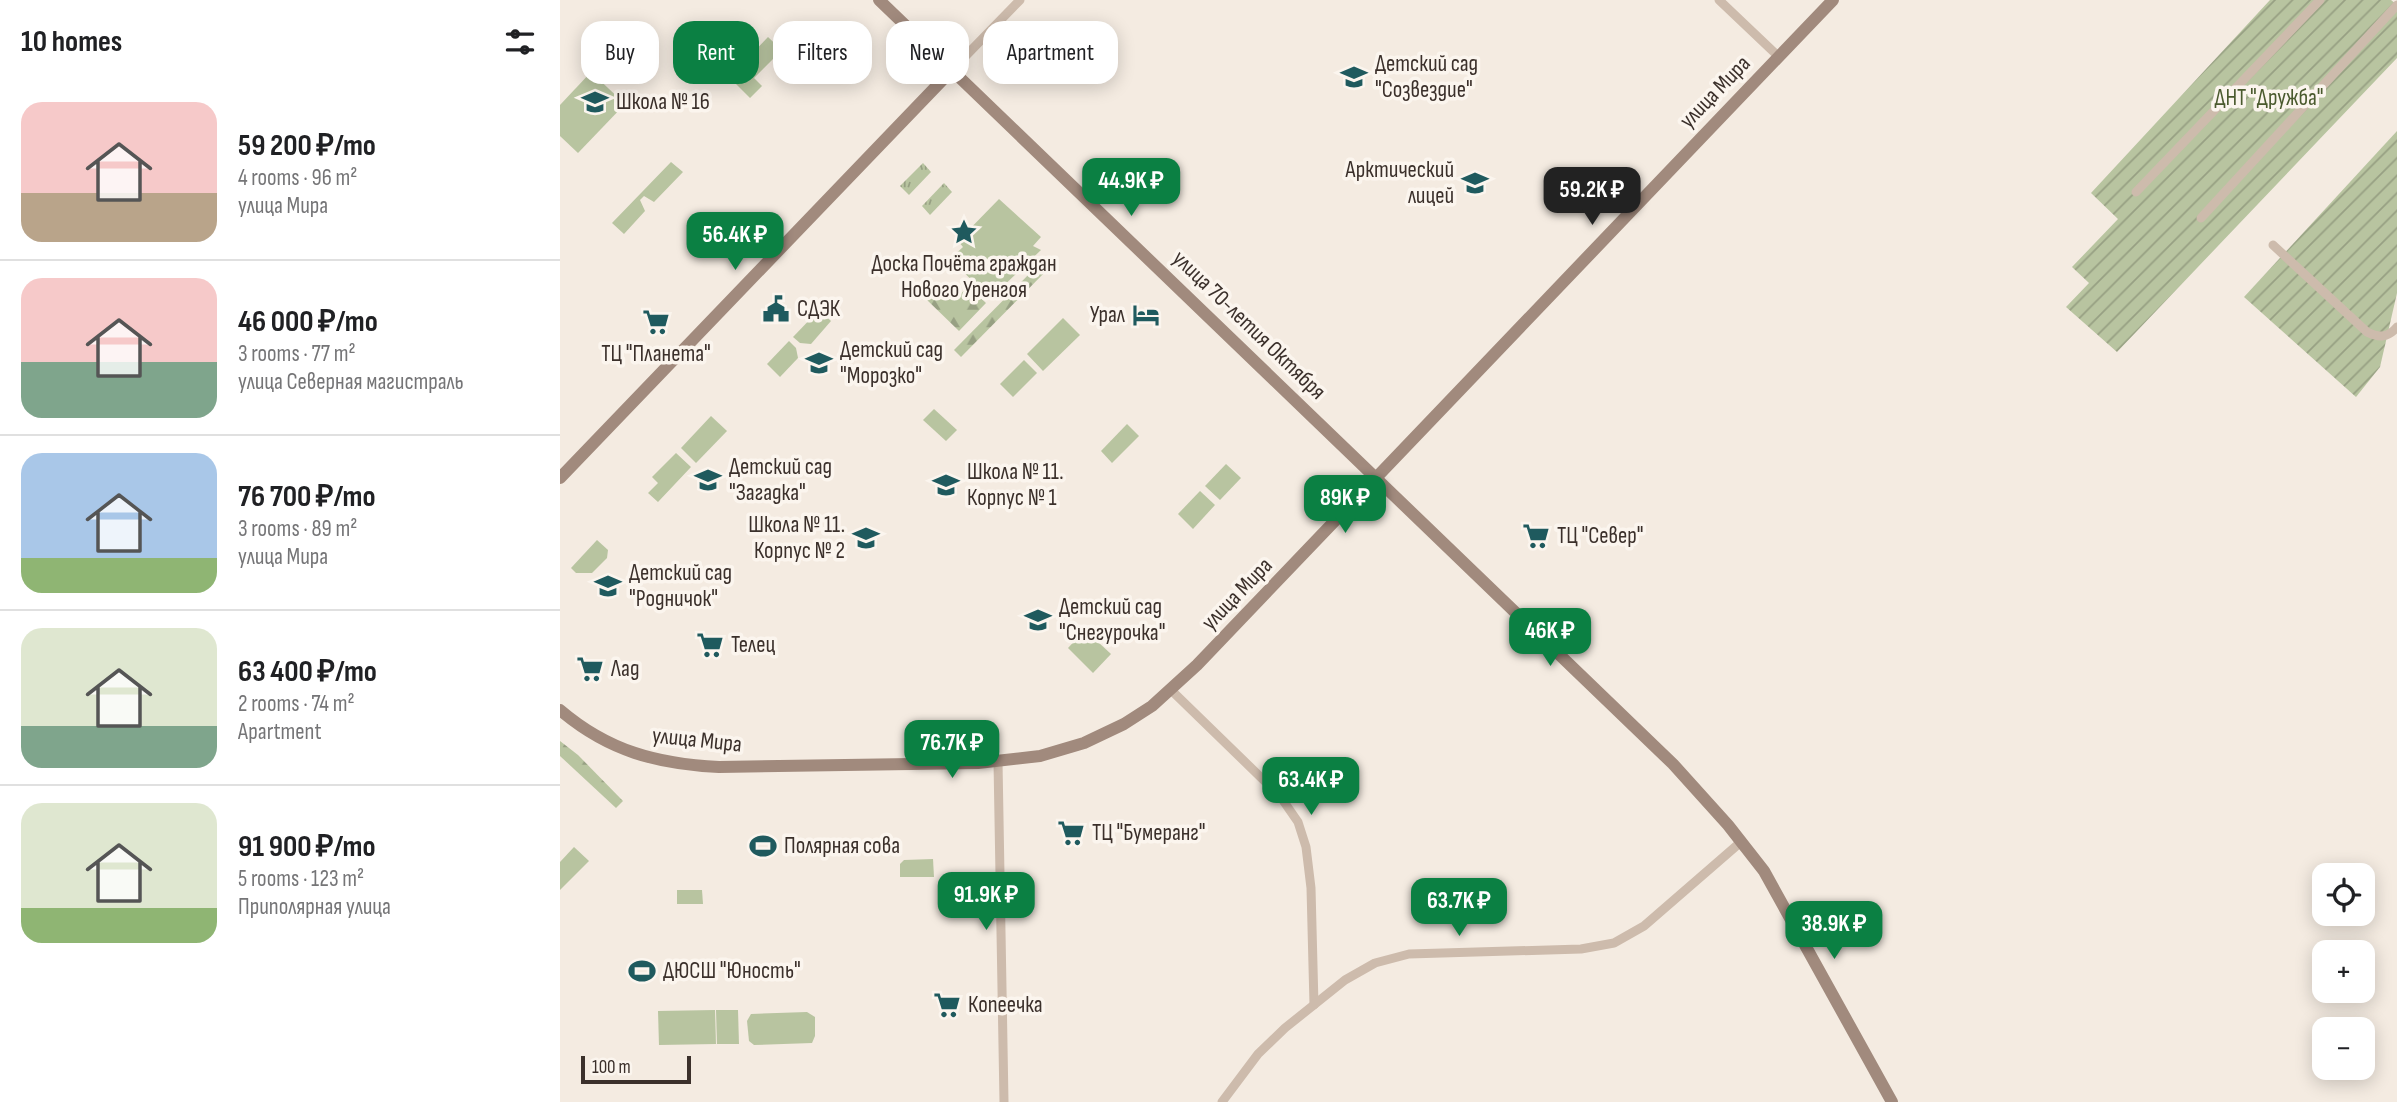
<!DOCTYPE html>
<meta charset="utf-8">
<style>
:root{--surface:#fff;--page:#f6f6f6;--text:#202124;--muted:#757577;--line:#e0e0e0;--accent:#0b8043}
body{margin:0;font-family:"Sofia Sans Condensed",sans-serif;background:var(--page);color:var(--text);height:100vh;display:flex;flex-direction:column;font-size:26px;white-space:nowrap}
*{box-sizing:border-box;margin:0}
p{font-size:23px;color:var(--muted)}
.icon{flex:none;width:38px;height:38px;fill:none;stroke:currentColor;stroke-width:2;stroke-linecap:round;stroke-linejoin:round}
.map{position:relative;flex:1;overflow:hidden}
.details{display:flex;flex-direction:column;background:var(--surface);width:560px}
.details>*{flex:none}
.top-card{position:absolute;left:21px;top:21px;width:665px;height:63px;display:flex;gap:14px}
.tools{position:absolute;left:1752px;top:863px;display:grid;gap:14px}
.tools a{display:grid;place-items:center;width:63px;height:63px;border-radius:14px;background:var(--surface);box-shadow:0 4px 18px #0003;font-size:35px}
.scale{position:absolute;left:21px;bottom:18px;width:110px;box-sizing:border-box;padding-left:7px;border:4px solid #3b302b;border-top:0;font-size:19px;line-height:24px;white-space:nowrap;color:#3b302b;-webkit-text-stroke:5px #fbf5ee;paint-order:stroke}
.price{position:absolute;translate:-50% -60px;padding:0 16px;border-radius:14px;background:var(--accent);color:#fff;font-size:23px;line-height:46px;filter:drop-shadow(0 2px 4px #0008)}
.price::after{content:'';position:absolute;left:50%;top:42px;width:21px;height:16px;margin-left:-10px;background:inherit;clip-path:polygon(0 0,100% 0,50% 100%)}
.price.current{background:#222;color:#fff}
ul{padding:0;list-style:none}
li{display:flex;align-items:center;gap:21px;height:175px;padding:0 21px}
li+li{border-top:2px solid var(--line)}
li span{display:grid;place-items:center;flex:none;width:196px;height:140px;border-radius:21px;color:#555}
li>.icon{margin-inline-start:auto}
span .icon{width:84px;height:84px;fill:#fffc;stroke-width:1}
li b{font-size:30px}
h2{display:flex;justify-content:space-between;align-items:center;height:84px;padding:0 21px;font-size:30px}
.pill{padding:0 24px;border-radius:21px;background:var(--surface);box-shadow:0 4px 18px #0003;font-size:24px;line-height:63px}
.pill.current{background:var(--accent);color:#fff}
main{display:flex;flex:1;min-height:0}
.map>svg:first-child{display:block}
.grass{fill:url(#grass-tufts)}
.forest{fill:url(#forest-firs)}
.park{fill:#b8c4a0}
.garden{fill:url(#garden-furrows)}
.lines{fill:none;stroke-linecap:round;stroke-linejoin:round}
.street{stroke:#cdbbac;stroke-width:9}
.secondary{stroke:#a18a7d;stroke-width:12}
.labels{text-anchor:middle;dominant-baseline:central;stroke-width:7;stroke-linejoin:round;paint-order:stroke}
.poi-label{font-size:23px;fill:#3b302b;stroke:#fbf5ee;text-anchor:start}
.street-label{font-size:23px;fill:#3b302b;stroke:#fbf5ee}
.park-label{font-size:23px;fill:#4a5a2e;stroke:#fbf5ee}
</style>
<main>
<section class="details">
<h2>10 homes<svg class="icon" aria-label="filters" viewBox="0 0 24 24"><path d="M4 7h16M4 17h16"/><circle cx="9" cy="7" r="2"/><circle cx="15" cy="17" r="2"/></svg></h2>
<ul>
<li><span style="background:linear-gradient(#f6c9c9 65%,#b9a48a 0)"><svg class="icon" aria-label="home" viewBox="0 0 24 24"><path d="M3 11l9-7 9 7M6 9v11h12V9"/></svg></span><div><b>59 200 ₽/mo</b><p>4 rooms · 96 m²</p><p>улица Мира</p></div></li>
<li><span style="background:linear-gradient(#f6c9c9 60%,#7fa58c 0)"><svg class="icon" aria-label="home" viewBox="0 0 24 24"><path d="M3 11l9-7 9 7M6 9v11h12V9"/></svg></span><div><b>46 000 ₽/mo</b><p>3 rooms · 77 m²</p><p>улица Северная магистраль</p></div></li>
<li><span style="background:linear-gradient(#a9c7e8 75%,#8fb573 0)"><svg class="icon" aria-label="home" viewBox="0 0 24 24"><path d="M3 11l9-7 9 7M6 9v11h12V9"/></svg></span><div><b>76 700 ₽/mo</b><p>3 rooms · 89 m²</p><p>улица Мира</p></div></li>
<li><span style="background:linear-gradient(#dfe7d0 70%,#7fa58c 0)"><svg class="icon" aria-label="home" viewBox="0 0 24 24"><path d="M3 11l9-7 9 7M6 9v11h12V9"/></svg></span><div><b>63 400 ₽/mo</b><p>2 rooms · 74 m²</p><p>Apartment</p></div></li>
<li><span style="background:linear-gradient(#dfe7d0 75%,#8fb573 0)"><svg class="icon" aria-label="home" viewBox="0 0 24 24"><path d="M3 11l9-7 9 7M6 9v11h12V9"/></svg></span><div><b>91 900 ₽/mo</b><p>5 rooms · 123 m²</p><p>Приполярная улица</p></div></li>
</ul>
</section>
<div class="map">
<svg width="1837" height="1102" viewBox="0 0 1837 1102">
<defs>
<pattern id="grass-tufts" width="24" height="20" patternUnits="userSpaceOnUse" patternTransform="scale(1.75)"><rect width="24" height="20" fill="#b8c4a0"/><path d="M3 7l-1-3M5 7V3M7 7l1-3M15 17l-1-3M17 17v-4M19 17l1-3" fill="none" stroke="#97a083"/></pattern>
<pattern id="forest-firs" width="22" height="20" patternUnits="userSpaceOnUse" patternTransform="scale(1.75)"><rect width="22" height="20" fill="#b8c4a0"/><path d="M5 1l3.5 6h-7zM16 11l3.5 6h-7z" fill="#97a083"/></pattern>
<pattern id="garden-furrows" width="10" height="10" patternUnits="userSpaceOnUse" patternTransform="scale(1.75)"><rect width="10" height="10" fill="#b8c4a0"/><path d="M-1 1l2-2M0 10L10 0M9 11l2-2" fill="none" stroke="#97a083"/></pattern>
</defs>
<rect width="100%" height="100%" fill="#f4ebe1"/>
<!-- grass -->
<g class="grass">
<path d="M363,163L371,172L349,195L340,186Z"/>
<path d="M384,183L392,192L370,215L362,206Z"/>
</g>
<!-- forest -->
<g class="forest">
<path d="M483,260L490,267L401,357L394,350Z"/>
<path d="M408,286L426,303L399,331L366,299L369,296L375,300L387,287L398,297Z"/>
<path d="M0,741L18,755L63,801L56,808L0,756Z"/>
</g>
<!-- park -->
<g class="park">
<path d="M208,37L230,58L221,67L213,59L194,78L202,86L190,98L173,81L185,70L181,65Z"/>
<path d="M31,72L65,104L18,153L0,136V105Z"/>
<path d="M111,162L123,172L94,202L84,196L80,200L85,211L64,234L52,223Z"/>
<path d="M439,199L481,237L473,246L481,250L435,294L425,293L390,259L403,247L398,241Z"/>
<path d="M259,310L271,321L251,344L240,343L233,337Z"/>
<path d="M503,318L520,335L483,371L467,354Z"/>
<path d="M229,341L236,348L238,358L220,377L207,364Z"/>
<path d="M464,360L477,373L453,397L440,384Z"/>
<path d="M374,409L397,430L386,441L363,420Z"/>
<path d="M151,416L167,431L136,463L121,448Z"/>
<path d="M567,424L579,436L552,463L541,451Z"/>
<path d="M116,453L131,467L98,502L88,493L98,483L92,477Z"/>
<path d="M666,464L681,478L660,500L645,486Z"/>
<path d="M640,491L655,505L633,529L618,514Z"/>
<path d="M37,540L48,550L47,558L32,573H16L11,568Z"/>
<path d="M525,630L551,654L533,673L508,648Z"/>
<path d="M14,847L29,861L0,890V862Z"/>
<path d="M373,859L374,877H340V864L344,860Z"/>
<path d="M117,890H142L143,904H117Z"/>
<path d="M155,1010L156,1044L99,1045L98,1011Z"/>
<path d="M156,1010H178L179,1044H157Z"/>
<path d="M247,1012L255,1017V1036L252,1043L194,1045L189,1041L187,1021L191,1014Z"/>
</g>
<!-- garden -->
<g class="garden">
<path d="M1710,0H1831L1837,5V58L1557,352L1506,307L1529,283L1512,267L1558,219L1531,193Z"/>
<path d="M1837,131V293L1820,367L1796,397L1684,297Z"/>
</g>
<g class="lines">
<!-- street -->
<g class="street">
<path d="M1159,0L1218,56"/>
<path d="M392,70L460,0"/>
<path d="M1576,192L1760,0"/>
<path d="M1641,218L1837,5"/>
<path d="M1713,245L1807,332C1819,338 1828,338 1837,327"/>
<path d="M611,690L720,796L738,822L746,847L751,888L754,1005"/>
<path d="M438,762L444,1102"/>
<path d="M662,1102L698,1054L725,1028L785,980L815,963L849,954L1021,949L1054,943L1084,926L1182,841"/>
</g>
<!-- secondary -->
<g class="secondary">
<path d="M319,0L1113,764L1168,825L1204,871L1332,1102"/>
<path d="M0,478L392,70"/>
<path d="M0,710C48,751 97,764 159,767L418,763L480,756L524,743L564,724L592,706L637,665L1273,0"/>
</g>
</g>
<!-- icons -->
<defs>
<g id="school-bare" transform="scale(2.1)"><path d="M0-5L7-2L0 1L-7-2ZM-4 1L0 2.5L4 1V4Q0 6-4 4Z" fill="#1f5a5e" stroke="#fbf5ee" stroke-width="2.5" paint-order="stroke"/></g>
<g id="sight-bare" transform="scale(2.1)"><path d="M0-6L1.8-2.2L6-1.7L2.9 1.2L3.7 5.4L0 3.3L-3.7 5.4L-2.9 1.2L-6-1.7L-1.8-2.2Z" fill="#1f5a5e" stroke="#fbf5ee" stroke-width="2.5" paint-order="stroke"/></g>
<g id="civic-bare" transform="scale(2.1)"><path d="M-.6-6.5H3V-4.5H.6V-3L4-1V1h2V6H-6V1h2V-1L-.6-3ZM-1.2 2.5V6h2.4V2.5Z" fill="#1f5a5e" stroke="#fbf5ee" stroke-width="2.5" paint-order="stroke"/></g>
<g id="hotel-bare" transform="scale(2.1)"><path d="M-6-4.5h1.5V1H6V5H4.5V3h-9V5H-6ZM-4 0a1.8 1.8 0 1 1 3.6 0ZM.5 0V-2.5h3Q6-2.5 6 0Z" fill="#1f5a5e" stroke="#fbf5ee" stroke-width="2.5" paint-order="stroke"/></g>
<g id="supermarket-bare" transform="scale(2.1)"><path d="M-6-5.5h2.5l.6 2H6L4.5 2H-2.5L-4.4-4H-6ZM-1.5 3.2a1.3 1.3 0 1 0 .1 0ZM3 3.2a1.3 1.3 0 1 0 .1 0Z" fill="#1f5a5e" stroke="#fbf5ee" stroke-width="2.5" paint-order="stroke"/></g>
<g id="stadium-bare" transform="scale(2.1)"><path d="M0-5a6.5 5 0 1 0 0 10a6.5 5 0 1 0 0-10ZM-3.5-1.8h7v3.6h-7Z" fill="#1f5a5e" stroke="#fbf5ee" stroke-width="2.5" paint-order="stroke"/></g>
</defs>
<g fill-rule="evenodd">
<use href="#school-bare" x="794" y="77"/>
<use href="#school-bare" x="35" y="102"/>
<use href="#school-bare" x="915" y="183"/>
<use href="#sight-bare" x="404" y="232"/>
<use href="#civic-bare" x="216" y="309"/>
<use href="#hotel-bare" x="586" y="315"/>
<use href="#supermarket-bare" x="96" y="322"/>
<use href="#school-bare" x="259" y="363"/>
<use href="#school-bare" x="148" y="480"/>
<use href="#school-bare" x="386" y="485"/>
<use href="#supermarket-bare" x="976" y="536"/>
<use href="#school-bare" x="306" y="538"/>
<use href="#school-bare" x="48" y="586"/>
<use href="#school-bare" x="478" y="620"/>
<use href="#supermarket-bare" x="150" y="645"/>
<use href="#supermarket-bare" x="30" y="669"/>
<use href="#supermarket-bare" x="511" y="833"/>
<use href="#stadium-bare" x="203" y="846"/>
<use href="#stadium-bare" x="82" y="971"/>
<use href="#supermarket-bare" x="387" y="1005"/>
</g>
<g class="labels">
<!-- poi labels -->
<g class="poi-label">
<text x="815" y="64">Детский сад<tspan x="815" dy="26">"Созвездие"</tspan></text>
<text x="56" y="102">Школа № 16</text>
<text x="894" y="170" text-anchor="end">Арктический<tspan x="894" dy="26">лицей</tspan></text>
<text x="404" y="264" text-anchor="middle">Доска Почёта граждан<tspan x="404" dy="26">Нового Уренгоя</tspan></text>
<text x="237" y="309">СДЭК</text>
<text x="565" y="315" text-anchor="end">Урал</text>
<text x="280" y="350">Детский сад<tspan x="280" dy="26">"Морозко"</tspan></text>
<text x="96" y="354" text-anchor="middle">ТЦ "Планета"</text>
<text x="169" y="467">Детский сад<tspan x="169" dy="26">"Загадка"</tspan></text>
<text x="407" y="472">Школа № 11.<tspan x="407" dy="26">Корпус № 1</tspan></text>
<text x="285" y="525" text-anchor="end">Школа № 11.<tspan x="285" dy="26">Корпус № 2</tspan></text>
<text x="997" y="536">ТЦ "Север"</text>
<text x="69" y="573">Детский сад<tspan x="69" dy="26">"Родничок"</tspan></text>
<text x="499" y="607">Детский сад<tspan x="499" dy="26">"Снегурочка"</tspan></text>
<text x="171" y="645">Телец</text>
<text x="51" y="669">Лад</text>
<text x="532" y="833">ТЦ "Бумеранг"</text>
<text x="224" y="846">Полярная сова</text>
<text x="103" y="971">ДЮСШ "Юность"</text>
<text x="408" y="1005">Копеечка</text>
</g>
<!-- street labels -->
<g class="street-label">
<text transform="translate(1155 92) rotate(-46)">улица Мира</text>
<text transform="translate(689 325) rotate(44)">улица 70-летия Октября</text>
<text transform="translate(677 594) rotate(-46)">улица Мира</text>
<text transform="translate(137 740) rotate(6)">улица Мира</text>
</g>
<!-- park labels -->
<g class="park-label">
<text x="1709" y="98">ДНТ "Дружба"</text>
</g>
</g>
</svg>
<div class="tools">
<a><svg class="icon" aria-label="locate" viewBox="0 0 24 24"><circle cx="12" cy="12" r="6"/><path d="M12 2v4M12 18v4M2 12h4M18 12h4"/></svg></a>
<a>+</a>
<a>−</a>
</div>
<div class="scale">100 m</div>
<b class="price" style="left:571px;top:218px">44.9K ₽</b>
<b class="price current" style="left:1032px;top:227px">59.2K ₽</b>
<b class="price" style="left:175px;top:272px">56.4K ₽</b>
<b class="price" style="left:785px;top:535px">89K ₽</b>
<b class="price" style="left:990px;top:668px">46K ₽</b>
<b class="price" style="left:392px;top:780px">76.7K ₽</b>
<b class="price" style="left:751px;top:817px">63.4K ₽</b>
<b class="price" style="left:426px;top:932px">91.9K ₽</b>
<b class="price" style="left:899px;top:938px">63.7K ₽</b>
<b class="price" style="left:1274px;top:961px">38.9K ₽</b>
<div class="top-card">
<a class="pill">Buy</a>
<a class="pill current">Rent</a>
<a class="pill">Filters</a>
<a class="pill">New</a>
<a class="pill">Apartment</a>
</div>
</div>
</main>
